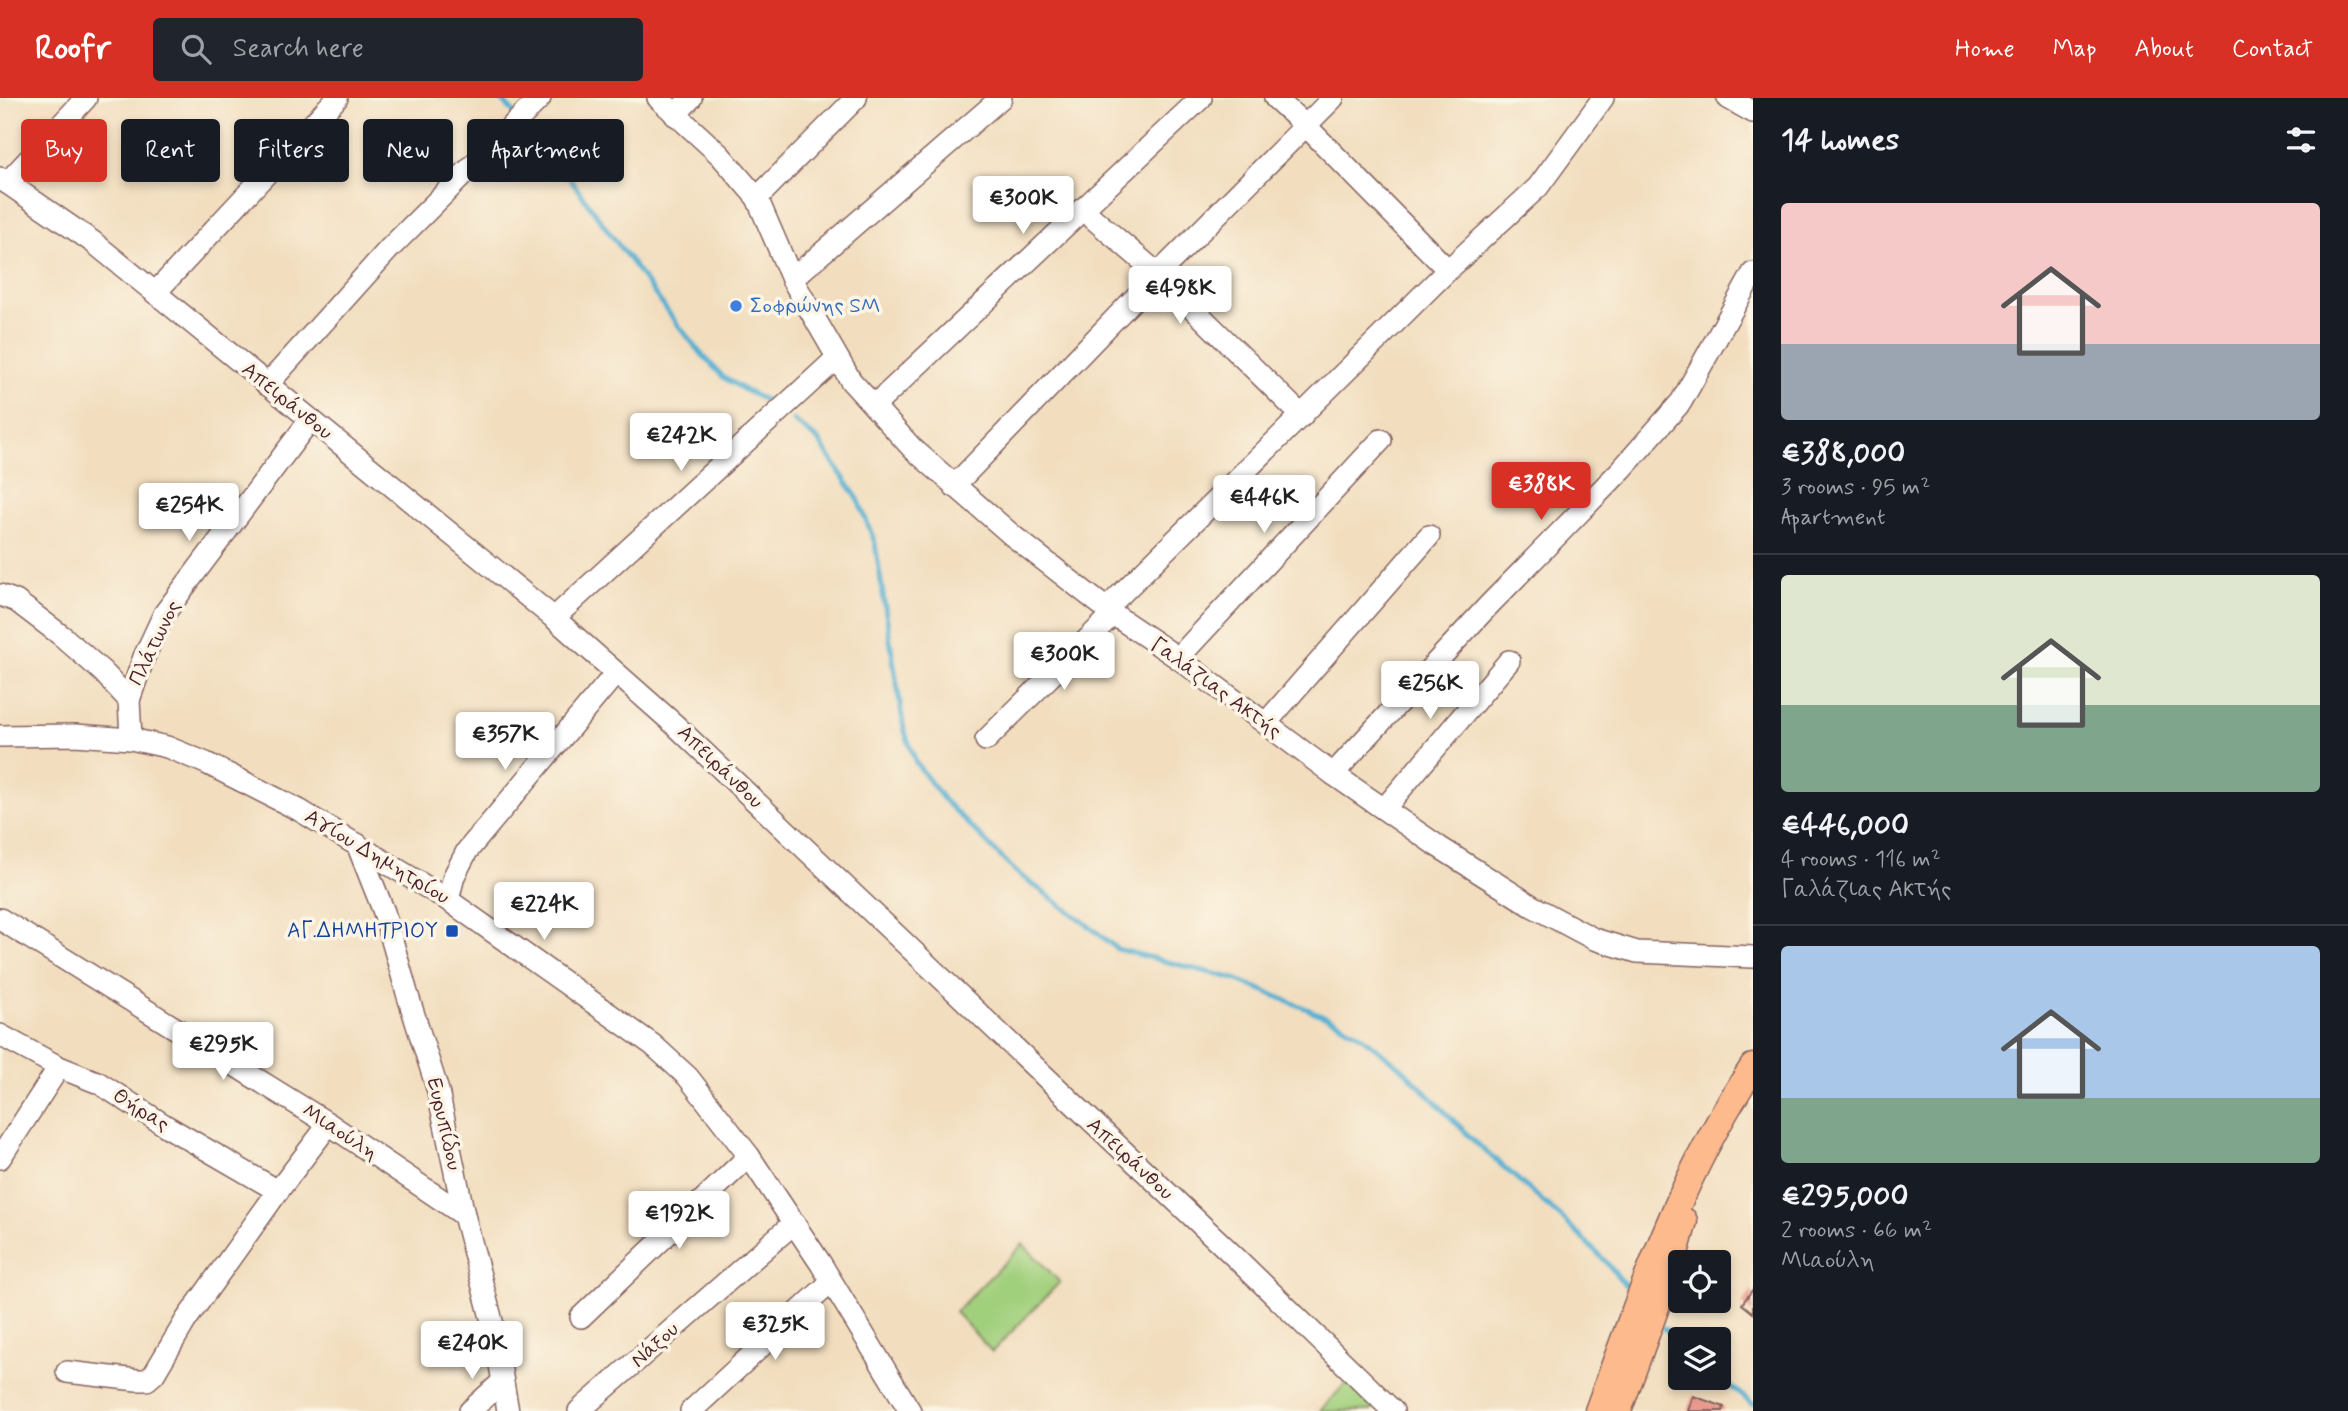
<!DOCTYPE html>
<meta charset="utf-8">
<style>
:root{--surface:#171b24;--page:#20242c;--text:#f1f3f6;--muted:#9ea1a6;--line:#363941;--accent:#d93025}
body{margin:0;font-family:Mynerve,sans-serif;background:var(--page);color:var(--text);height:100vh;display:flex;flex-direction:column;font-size:26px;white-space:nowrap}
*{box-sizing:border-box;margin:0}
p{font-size:23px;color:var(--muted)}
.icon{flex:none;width:38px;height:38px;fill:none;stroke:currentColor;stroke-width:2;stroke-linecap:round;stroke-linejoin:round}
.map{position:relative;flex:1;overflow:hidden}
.side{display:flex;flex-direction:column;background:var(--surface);width:595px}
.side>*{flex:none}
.top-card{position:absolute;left:21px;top:21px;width:665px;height:63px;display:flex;gap:14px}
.controls{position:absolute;left:1668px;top:1152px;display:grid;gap:14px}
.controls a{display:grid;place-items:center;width:63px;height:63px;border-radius:7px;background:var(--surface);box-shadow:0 4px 10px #0003;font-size:35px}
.price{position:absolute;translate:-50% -60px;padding:0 16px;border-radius:7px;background:#fff;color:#222;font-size:23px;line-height:46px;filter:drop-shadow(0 2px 4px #0008)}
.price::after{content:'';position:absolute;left:50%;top:42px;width:21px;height:16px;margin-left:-10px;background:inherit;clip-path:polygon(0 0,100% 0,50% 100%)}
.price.selected{background:var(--accent);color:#fff}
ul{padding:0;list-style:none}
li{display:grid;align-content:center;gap:14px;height:371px;padding:0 28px}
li+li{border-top:2px solid var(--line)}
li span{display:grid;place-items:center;height:217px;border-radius:7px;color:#555}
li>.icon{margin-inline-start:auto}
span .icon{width:126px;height:126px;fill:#fffc;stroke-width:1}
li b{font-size:30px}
h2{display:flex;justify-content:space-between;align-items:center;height:84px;padding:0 28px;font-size:30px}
.pill{padding:0 24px;border-radius:7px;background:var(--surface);box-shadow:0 4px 10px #0003;font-size:24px;line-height:63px}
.pill.selected{background:var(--accent);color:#fff}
header{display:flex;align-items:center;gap:42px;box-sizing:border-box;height:98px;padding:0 35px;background:var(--accent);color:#fff}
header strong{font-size:33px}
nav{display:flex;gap:38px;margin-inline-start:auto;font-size:24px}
.search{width:490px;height:63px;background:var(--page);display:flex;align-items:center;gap:18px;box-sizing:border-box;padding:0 24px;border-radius:7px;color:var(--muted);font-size:26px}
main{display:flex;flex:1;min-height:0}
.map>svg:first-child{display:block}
.green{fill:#a1d07d;stroke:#767854;stroke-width:2}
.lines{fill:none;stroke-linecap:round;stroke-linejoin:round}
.stream{stroke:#53afd1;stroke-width:5}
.building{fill:#e9988b}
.minor-casing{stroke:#85625f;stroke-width:24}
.major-casing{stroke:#85625f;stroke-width:29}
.minor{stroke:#fff;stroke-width:21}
.major{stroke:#fcba8d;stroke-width:26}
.shop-dot{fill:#3f7fe0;stroke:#fcf5e5;stroke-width:2.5}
.transit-dot{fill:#1a4fb4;stroke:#fcf5e5;stroke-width:2.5}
.labels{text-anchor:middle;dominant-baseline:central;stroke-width:7;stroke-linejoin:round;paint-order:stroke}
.shop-label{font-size:21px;fill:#366cbe;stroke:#fcf5e5;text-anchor:start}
.street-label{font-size:21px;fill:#4a1f2b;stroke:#fcf5e5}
.transit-label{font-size:21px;fill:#164399;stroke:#fcf5e5;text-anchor:end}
</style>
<header>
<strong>Roofr</strong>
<div class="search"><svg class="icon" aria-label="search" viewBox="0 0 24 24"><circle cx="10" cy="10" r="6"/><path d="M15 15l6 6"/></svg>Search here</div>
<nav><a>Home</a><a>Map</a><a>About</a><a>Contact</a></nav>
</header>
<main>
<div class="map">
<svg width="1753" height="1313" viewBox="0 0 1753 1313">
<rect width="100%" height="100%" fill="#fcf5e5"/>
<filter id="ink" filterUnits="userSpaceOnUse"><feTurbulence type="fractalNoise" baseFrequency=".0143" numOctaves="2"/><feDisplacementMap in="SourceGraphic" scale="14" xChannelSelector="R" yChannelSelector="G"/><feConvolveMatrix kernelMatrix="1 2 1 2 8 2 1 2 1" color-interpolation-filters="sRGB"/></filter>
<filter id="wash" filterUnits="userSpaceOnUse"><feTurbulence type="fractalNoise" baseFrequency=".00686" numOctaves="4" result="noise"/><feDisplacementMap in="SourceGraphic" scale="28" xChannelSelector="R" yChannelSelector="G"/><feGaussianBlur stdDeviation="1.57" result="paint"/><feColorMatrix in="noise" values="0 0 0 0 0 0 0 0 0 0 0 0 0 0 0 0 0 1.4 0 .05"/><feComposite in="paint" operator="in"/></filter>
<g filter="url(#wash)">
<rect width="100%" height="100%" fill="#f2debf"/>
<!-- green -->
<g class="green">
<path d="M1023,1146L1060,1184L992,1254L955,1214Z"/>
<path d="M1348,1283L1373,1311L1371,1313H1320Z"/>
</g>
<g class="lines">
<!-- stream -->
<g class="stream">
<path d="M500,0L515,16"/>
<path d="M522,23L545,47L671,218L698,252L723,279L746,293L773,306"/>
<path d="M793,322L818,342L858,401L875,445L904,631L916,665L944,702L1015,773L1093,831L1117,851L1235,881L1336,923L1357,935L1403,971L1474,1043L1564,1122L1606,1164L1626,1188"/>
<path d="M1664,1230L1680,1244"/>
<path d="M1718,1279L1753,1306"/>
</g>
</g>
<g id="blocks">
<!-- building -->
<g class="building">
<path d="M1753,1191V1215L1742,1206Z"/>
<path d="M1693,1298L1724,1309L1723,1313H1688Z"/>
</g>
</g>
</g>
<g filter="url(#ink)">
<use href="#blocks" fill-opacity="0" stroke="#85625f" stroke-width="2"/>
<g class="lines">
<!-- minor casing -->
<g class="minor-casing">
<g id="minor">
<path d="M658,0L720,57L757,100L792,181L851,283L912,350L1013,438L1113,516L1178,560L1333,676L1439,749L1532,808L1594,841L1637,854L1753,859"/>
<path d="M1275,0L1305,27L1448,172"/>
<path d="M1728,0L1753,14"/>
<path d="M675,17L691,0"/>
<path d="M0,80L93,144L554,520L674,626L1236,1160L1393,1313"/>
<path d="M7,85L86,0"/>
<path d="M757,100L856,0"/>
<path d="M1082,111L1158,176L1302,318"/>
<path d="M792,181L1001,0"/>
<path d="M155,195L337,0"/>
<path d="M267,287L389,151L540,0"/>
<path d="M874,308L1201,0"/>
<path d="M954,388L1158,176L1333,0"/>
<path d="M0,497L16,503L62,538L103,574L129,602L131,641"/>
<path d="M1106,511L1448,172L1538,89L1603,0"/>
<path d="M554,520L837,260"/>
<path d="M1178,560L1381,342"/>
<path d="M129,602L144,559L164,516L310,322"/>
<path d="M1266,625L1429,438"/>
<path d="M0,638L75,637L131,641L167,649L206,665L299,712L448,802L653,947L688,979L749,1058L821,1166L910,1313"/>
<path d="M986,642L1113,516"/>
<path d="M1333,676L1488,508L1622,371L1681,304L1753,175"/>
<path d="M1384,711L1509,563"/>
<path d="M357,746L384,814L407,895L438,993L464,1117L493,1227L508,1313"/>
<path d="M448,802L454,778L467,753L616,575"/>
<path d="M0,821L329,1026L464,1117"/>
<path d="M0,937L59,969L99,985L166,1028L278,1093"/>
<path d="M0,1060L59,969"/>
<path d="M581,1219L749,1058"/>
<path d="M67,1274L137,1282H147L154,1276L186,1222L278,1093L329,1026"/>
<path d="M470,1313L502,1284"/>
<path d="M579,1313L794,1125"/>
<path d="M691,1313L831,1184"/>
</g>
</g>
<!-- major casing -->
<g class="major-casing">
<g id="major">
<path d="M1598,1313C1641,1195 1682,1074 1753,969"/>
<path d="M1618,1313L1673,1162L1684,1123"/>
</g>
</g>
<!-- minor -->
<use href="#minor" class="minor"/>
<!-- major -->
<use href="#major" class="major"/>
</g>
</g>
<!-- markers -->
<circle class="shop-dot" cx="736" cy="208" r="7"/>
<rect class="transit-dot" x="445" y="826" width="14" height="14" rx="3.5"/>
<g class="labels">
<!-- shop labels -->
<g class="shop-label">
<text x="750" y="208">Σοφρώνης SM</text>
</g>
<!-- street labels -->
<g class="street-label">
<text transform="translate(287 303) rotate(39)">Απειράνθου</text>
<text transform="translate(155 545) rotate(-64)">Πλάτωνος</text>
<text transform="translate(1216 590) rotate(36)">Γαλάζιας Ακτής</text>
<text transform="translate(720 669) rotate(44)">Απειράνθου</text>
<text transform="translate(377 759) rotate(31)">Αγίου Δημητρίου</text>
<text transform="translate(141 1012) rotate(32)">Θήρας</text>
<text transform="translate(444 1026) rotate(77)">Ευρυπίδου</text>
<text transform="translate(340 1034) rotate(33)">Μιαούλη</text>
<text transform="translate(1130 1061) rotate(43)">Απειράνθου</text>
<text transform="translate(655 1247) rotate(-42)">Νάξου</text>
</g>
<!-- transit labels -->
<g class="transit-label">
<text x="438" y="833">ΑΓ.ΔΗΜΗΤΡΙΟΥ</text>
</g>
</g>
</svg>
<div class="controls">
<a><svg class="icon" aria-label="locate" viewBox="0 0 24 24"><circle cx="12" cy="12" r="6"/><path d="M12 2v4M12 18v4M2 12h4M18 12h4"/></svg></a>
<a><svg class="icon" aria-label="layers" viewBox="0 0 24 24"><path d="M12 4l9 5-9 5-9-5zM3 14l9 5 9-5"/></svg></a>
</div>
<b class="price" style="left:1023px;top:138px">€300K</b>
<b class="price" style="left:1180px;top:228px">€498K</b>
<b class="price" style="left:681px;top:375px">€242K</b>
<b class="price selected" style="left:1541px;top:424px">€388K</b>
<b class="price" style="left:1264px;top:437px">€446K</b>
<b class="price" style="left:189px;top:445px">€254K</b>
<b class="price" style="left:1064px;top:594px">€300K</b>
<b class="price" style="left:1430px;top:623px">€256K</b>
<b class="price" style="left:505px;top:674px">€357K</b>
<b class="price" style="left:544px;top:844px">€224K</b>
<b class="price" style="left:223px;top:984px">€295K</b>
<b class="price" style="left:679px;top:1153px">€192K</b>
<b class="price" style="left:775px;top:1264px">€325K</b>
<b class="price" style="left:472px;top:1283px">€240K</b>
<div class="top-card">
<a class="pill selected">Buy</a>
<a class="pill">Rent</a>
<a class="pill">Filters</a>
<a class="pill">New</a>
<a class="pill">Apartment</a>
</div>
</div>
<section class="side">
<h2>14 homes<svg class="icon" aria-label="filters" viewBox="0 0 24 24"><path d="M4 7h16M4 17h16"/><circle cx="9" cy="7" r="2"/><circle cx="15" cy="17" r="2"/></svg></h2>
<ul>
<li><span style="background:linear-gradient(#f6c9c9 65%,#9aa5b1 0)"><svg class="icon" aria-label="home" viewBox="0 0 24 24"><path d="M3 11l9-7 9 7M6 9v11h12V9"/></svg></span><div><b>€388,000</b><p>3 rooms · 95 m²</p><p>Apartment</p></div></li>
<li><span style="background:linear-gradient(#dfe7d0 60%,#7fa58c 0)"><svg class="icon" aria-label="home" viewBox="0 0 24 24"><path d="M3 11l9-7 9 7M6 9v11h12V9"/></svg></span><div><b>€446,000</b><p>4 rooms · 116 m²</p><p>Γαλάζιας Ακτής</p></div></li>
<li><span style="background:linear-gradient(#a9c7e8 70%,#7fa58c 0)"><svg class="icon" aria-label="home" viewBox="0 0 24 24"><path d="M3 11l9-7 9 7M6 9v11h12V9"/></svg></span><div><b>€295,000</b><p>2 rooms · 66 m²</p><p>Μιαούλη</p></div></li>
</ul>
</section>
</main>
